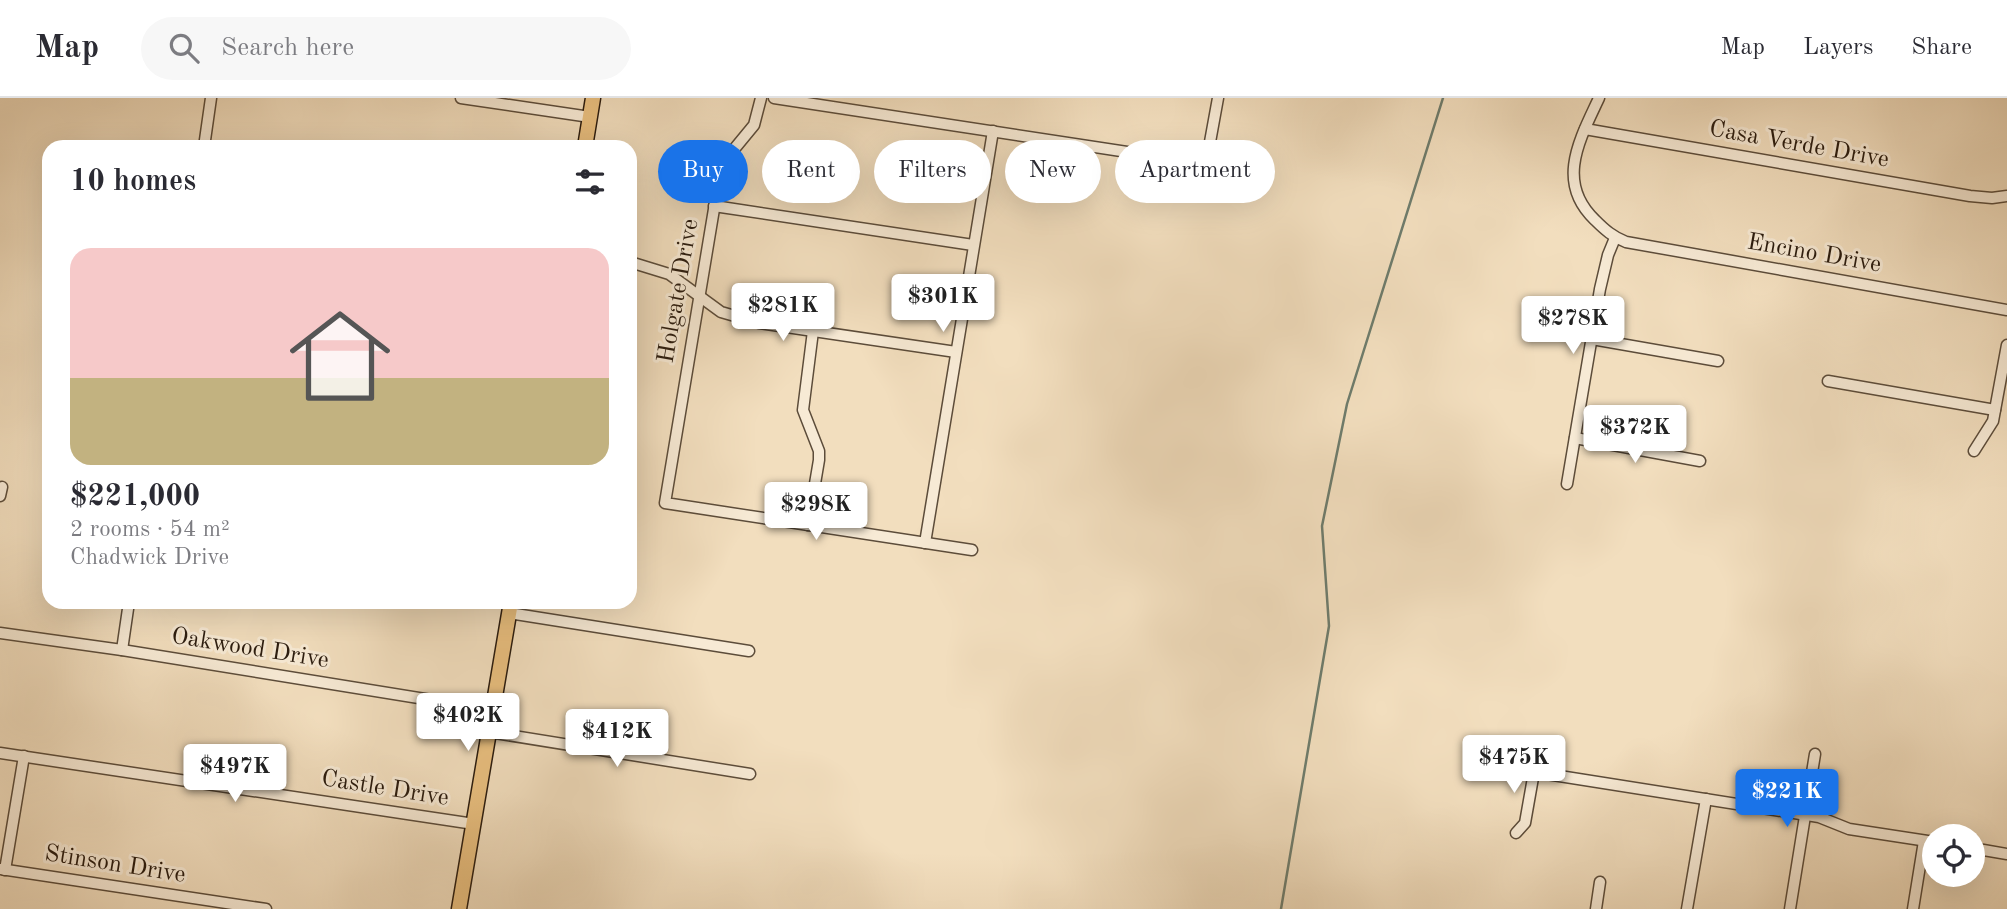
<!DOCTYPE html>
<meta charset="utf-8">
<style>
:root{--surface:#fff;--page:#f7f7f7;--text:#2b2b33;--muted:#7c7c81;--line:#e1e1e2;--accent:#1a73e8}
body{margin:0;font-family:"Old Standard TT",serif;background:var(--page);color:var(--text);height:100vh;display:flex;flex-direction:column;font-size:26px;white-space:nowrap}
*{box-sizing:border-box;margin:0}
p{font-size:23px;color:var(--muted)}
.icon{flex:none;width:38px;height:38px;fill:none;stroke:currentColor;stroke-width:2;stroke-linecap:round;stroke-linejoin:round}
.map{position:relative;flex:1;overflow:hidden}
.details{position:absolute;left:42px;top:42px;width:595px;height:469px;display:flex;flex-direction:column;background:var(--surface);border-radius:21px;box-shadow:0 7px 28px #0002}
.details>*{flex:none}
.guide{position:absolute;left:658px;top:42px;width:665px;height:63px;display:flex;gap:14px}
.buttons{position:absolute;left:1922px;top:726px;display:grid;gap:14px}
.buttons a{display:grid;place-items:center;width:63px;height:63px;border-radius:50%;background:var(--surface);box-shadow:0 7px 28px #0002;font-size:35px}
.price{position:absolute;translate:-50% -60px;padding:0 16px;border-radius:7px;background:#fff;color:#222;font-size:23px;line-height:46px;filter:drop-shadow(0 2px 4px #0008)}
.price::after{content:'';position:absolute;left:50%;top:42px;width:21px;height:16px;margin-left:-10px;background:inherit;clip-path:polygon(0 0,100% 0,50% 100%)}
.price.selected{background:var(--accent);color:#fff}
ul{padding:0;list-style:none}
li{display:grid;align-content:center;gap:14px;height:371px;padding:0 28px}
li span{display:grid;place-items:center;height:217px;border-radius:21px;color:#555}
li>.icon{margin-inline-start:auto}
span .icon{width:126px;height:126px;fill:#fffc;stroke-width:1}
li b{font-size:30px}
h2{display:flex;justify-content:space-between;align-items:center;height:84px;padding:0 28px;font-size:30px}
.tag{padding:0 24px;border-radius:32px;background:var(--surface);box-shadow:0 7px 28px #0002;font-size:24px;line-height:63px}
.tag.selected{background:var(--accent);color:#fff}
header{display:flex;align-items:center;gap:42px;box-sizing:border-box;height:98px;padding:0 35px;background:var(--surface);border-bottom:2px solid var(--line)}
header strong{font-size:33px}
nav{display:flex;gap:38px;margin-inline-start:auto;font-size:24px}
.search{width:490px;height:63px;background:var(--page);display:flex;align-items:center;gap:18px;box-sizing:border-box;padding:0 24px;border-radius:38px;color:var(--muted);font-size:26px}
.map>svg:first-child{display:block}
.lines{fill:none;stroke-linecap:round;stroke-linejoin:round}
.stream{stroke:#6e7c6c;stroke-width:2.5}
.minor-casing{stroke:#5c4c3a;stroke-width:13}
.major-casing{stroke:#2a1b0e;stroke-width:17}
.minor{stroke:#f7ead5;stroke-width:10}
.major{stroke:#e9bf7f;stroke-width:14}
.labels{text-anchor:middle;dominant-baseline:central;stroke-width:6;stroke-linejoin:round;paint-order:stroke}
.street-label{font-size:24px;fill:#2a1b0e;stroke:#f7ead5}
</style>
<header>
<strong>Map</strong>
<div class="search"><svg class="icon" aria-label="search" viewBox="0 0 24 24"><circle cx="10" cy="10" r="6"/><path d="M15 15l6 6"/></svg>Search here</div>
<nav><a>Map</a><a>Layers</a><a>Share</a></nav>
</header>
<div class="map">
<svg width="2007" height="811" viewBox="0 0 2007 811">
<rect width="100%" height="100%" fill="#f2debe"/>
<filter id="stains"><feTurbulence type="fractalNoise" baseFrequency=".00286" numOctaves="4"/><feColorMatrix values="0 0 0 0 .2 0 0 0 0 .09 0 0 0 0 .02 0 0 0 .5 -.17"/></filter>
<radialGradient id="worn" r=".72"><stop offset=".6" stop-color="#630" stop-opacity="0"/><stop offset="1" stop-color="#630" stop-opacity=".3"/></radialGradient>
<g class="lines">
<!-- stream -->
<path class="stream" d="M1281,811L1329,528L1322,428L1347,306L1443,0"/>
<!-- minor casing -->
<g class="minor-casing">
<g id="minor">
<path d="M461,0L590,19"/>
<path d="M761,0L754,27L726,61L720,75L665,405L972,452"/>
<path d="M774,0L1206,66L1218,0"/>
<path d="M1599,0C1580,41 1555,84 1595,122C1605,132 1613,139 1626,144L2007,212"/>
<path d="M1585,31L1970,98L1992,100L2007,98"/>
<path d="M204,49L211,0"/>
<path d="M714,108L973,147"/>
<path d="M630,164L669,176L721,214L759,225L956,254"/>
<path d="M1592,241L1718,263"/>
<path d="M1828,283L1995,312"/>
<path d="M1575,340L1700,363"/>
<path d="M1974,353L1993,323L2007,247"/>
<path d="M1567,386L1600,191L1608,157L1615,140"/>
<path d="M0,398L2,389"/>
<path d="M808,427L819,362V353L803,312L813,233"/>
<path d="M925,445L993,33"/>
<path d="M509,515L749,553"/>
<path d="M0,535L122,552L493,612"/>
<path d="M122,552L129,504"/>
<path d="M489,634L750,676"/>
<path d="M0,655L474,726"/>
<path d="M1516,735L1525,725L1534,674L1819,719L1849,731L1934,744"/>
<path d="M1972,750L2007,756"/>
<path d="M0,771L266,811"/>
<path d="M5,772L24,658"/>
<path d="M1596,811L1600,784"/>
<path d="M1687,811L1706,701"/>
<path d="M1790,811L1815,656"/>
<path d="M1913,811L1924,743"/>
</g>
</g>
<!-- major casing -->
<g class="major-casing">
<g id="major">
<path d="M585,49L593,0"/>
<path d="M459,811L511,504"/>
</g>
</g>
<!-- minor -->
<use href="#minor" class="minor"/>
<!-- major -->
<use href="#major" class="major"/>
</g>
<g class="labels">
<!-- street labels -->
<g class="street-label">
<text transform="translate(1799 47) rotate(10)">Casa Verde Drive</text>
<text transform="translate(1814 156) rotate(10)">Encino Drive</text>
<text transform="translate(679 193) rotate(-80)">Holgate Drive</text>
<text transform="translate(250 551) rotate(9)">Oakwood Drive</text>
<text transform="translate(385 691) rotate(9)">Castle Drive</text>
<text transform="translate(115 767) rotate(9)">Stinson Drive</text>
</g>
</g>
<rect width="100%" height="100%" filter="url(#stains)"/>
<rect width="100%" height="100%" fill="url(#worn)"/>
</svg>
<div class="buttons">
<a><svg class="icon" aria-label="locate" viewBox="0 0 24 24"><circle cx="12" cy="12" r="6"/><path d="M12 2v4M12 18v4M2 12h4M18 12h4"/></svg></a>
</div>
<b class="price" style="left:943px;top:236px">$301K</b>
<b class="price" style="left:783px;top:245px">$281K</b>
<b class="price" style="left:1573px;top:258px">$278K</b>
<b class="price" style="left:1635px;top:367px">$372K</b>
<b class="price" style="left:816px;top:444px">$298K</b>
<b class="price" style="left:468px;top:655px">$402K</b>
<b class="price" style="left:617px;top:671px">$412K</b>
<b class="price" style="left:1514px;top:697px">$475K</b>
<b class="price" style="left:235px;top:706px">$497K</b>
<b class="price selected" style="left:1787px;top:731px">$221K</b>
<div class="guide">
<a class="tag selected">Buy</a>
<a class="tag">Rent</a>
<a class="tag">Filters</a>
<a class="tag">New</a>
<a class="tag">Apartment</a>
</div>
<section class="details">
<h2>10 homes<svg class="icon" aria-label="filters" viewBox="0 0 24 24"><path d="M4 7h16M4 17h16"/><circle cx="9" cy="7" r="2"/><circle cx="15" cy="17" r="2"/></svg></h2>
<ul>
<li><span style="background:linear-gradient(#f6c9c9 60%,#c2b280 0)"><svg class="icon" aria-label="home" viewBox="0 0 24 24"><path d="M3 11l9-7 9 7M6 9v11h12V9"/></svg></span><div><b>$221,000</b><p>2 rooms · 54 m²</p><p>Chadwick Drive</p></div></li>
</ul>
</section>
</div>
